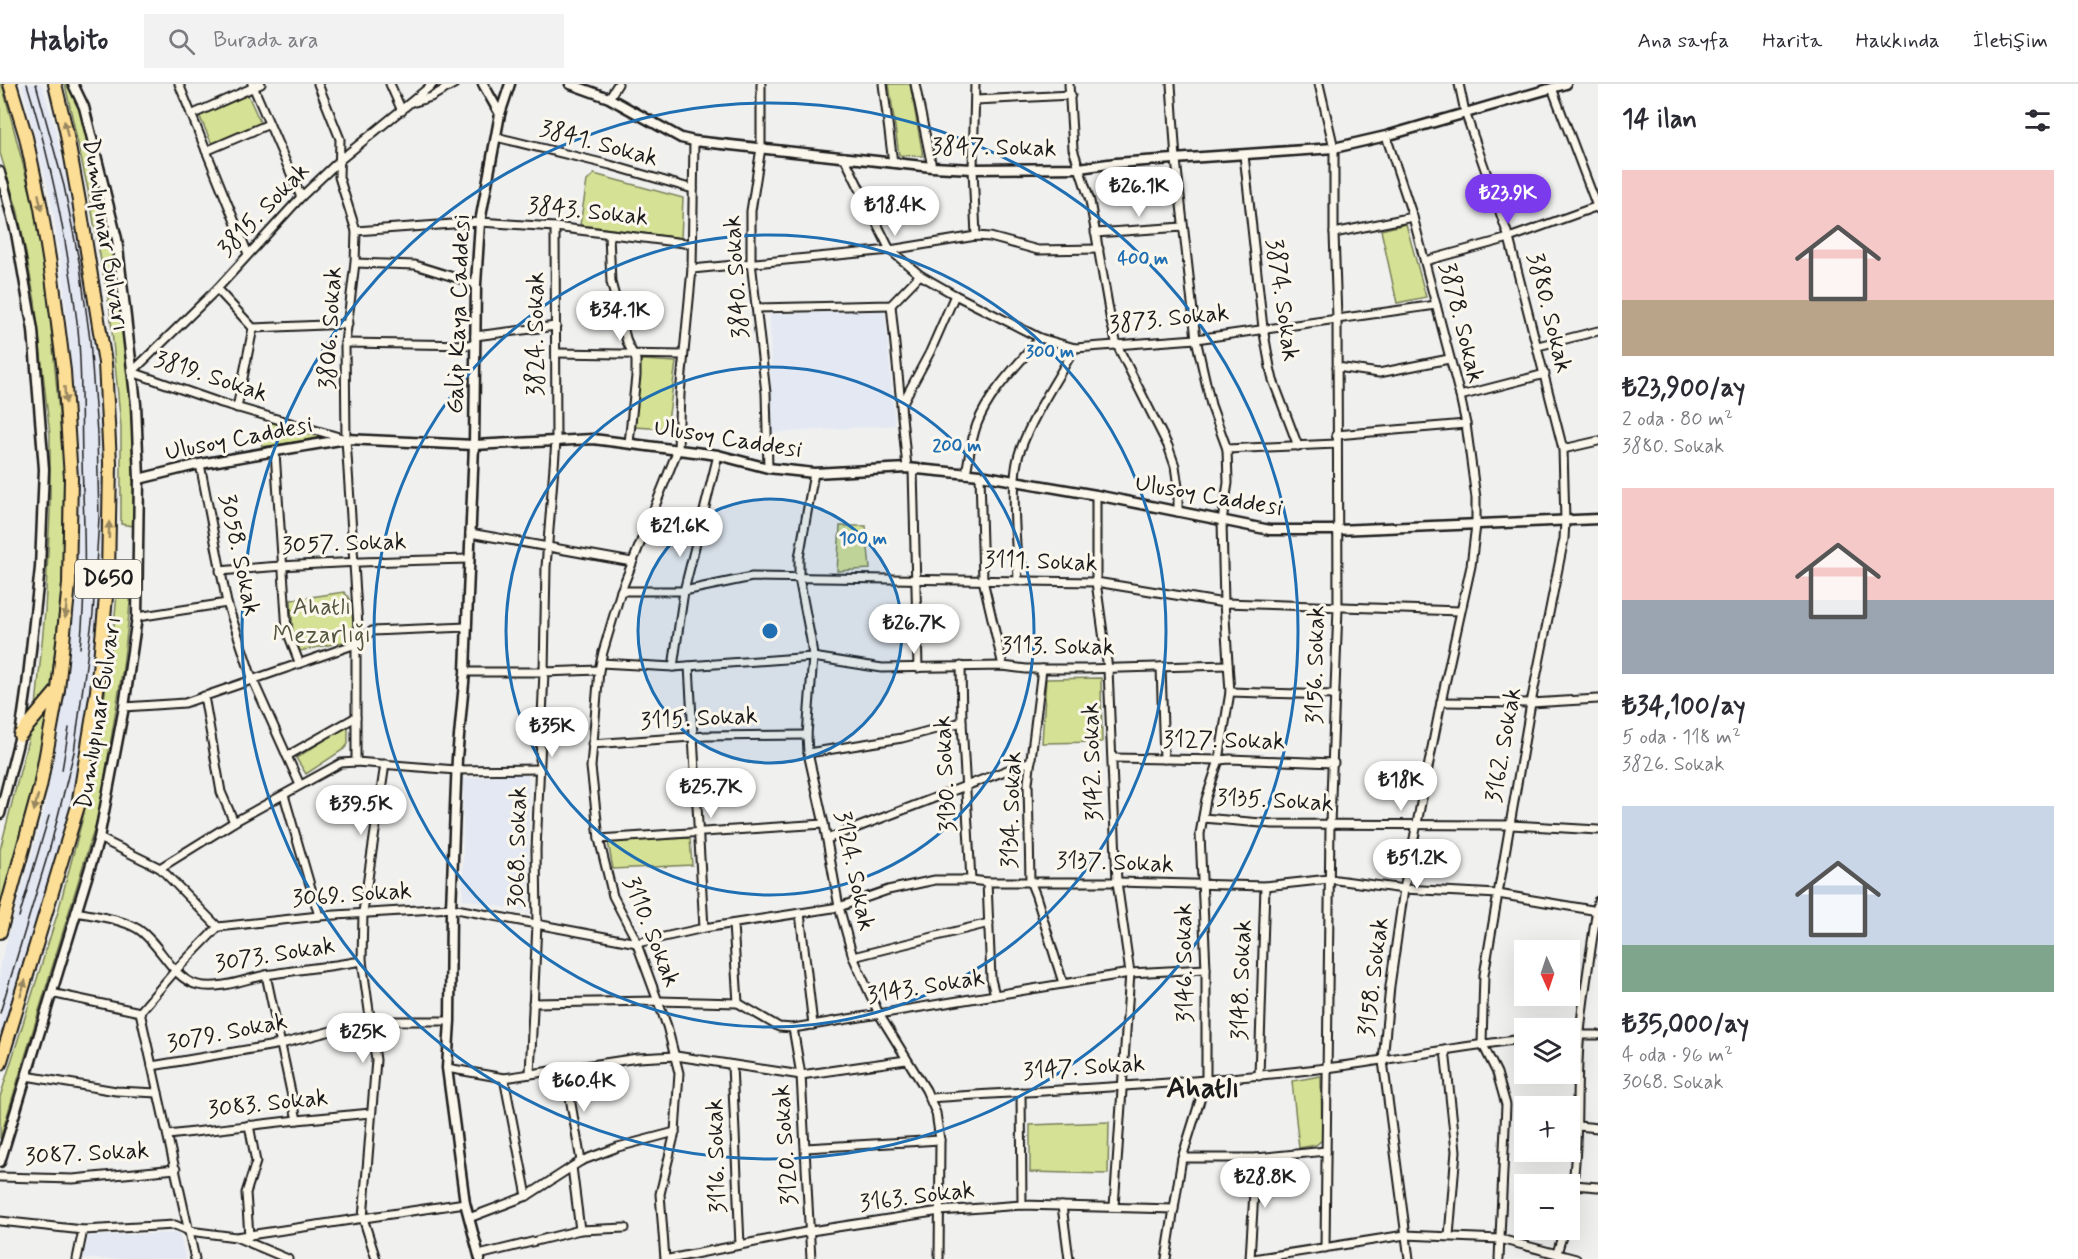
<!DOCTYPE html>
<html lang="tr">
<meta charset="utf-8">
<style>
:root{--surface:#fff;--page:#f2f2f3;--text:#2b2b33;--muted:#7c7c81;--line:#e1e1e2;--accent:#7c3aed}
body{margin:0;font-family:Mynerve,sans-serif;background:var(--page);color:var(--text);height:100vh;display:flex;flex-direction:column;font-size:22px;white-space:nowrap}
*{box-sizing:border-box;margin:0}
p{font-size:20px;color:var(--muted)}
.icon{flex:none;width:33px;height:33px;fill:none;stroke:currentColor;stroke-width:2;stroke-linecap:round;stroke-linejoin:round}
.map{position:relative;flex:1;overflow:hidden}
.sheet{display:flex;flex-direction:column;background:var(--surface);width:480px}
.sheet>*{flex:none}
.needle{width:39px;rotate:177deg}
.fabs{position:absolute;left:1514px;top:856px;display:grid;gap:12px}
.fabs a{display:grid;place-items:center;width:66px;height:66px;border-radius:0px;background:var(--surface);box-shadow:0 6px 24px #0002;font-size:30px}
.price{position:absolute;translate:-50% -51px;padding:0 14px;border-radius:21px;background:#fff;color:#222;font-size:20px;line-height:39px;filter:drop-shadow(0 2px 3px #0008)}
.price::after{content:'';position:absolute;left:50%;top:36px;width:18px;height:14px;margin-left:-9px;background:inherit;clip-path:polygon(0 0,100% 0,50% 100%)}
.price.current{background:var(--accent);color:#fff}
ul{padding:0;list-style:none}
li{display:grid;align-content:center;gap:12px;height:318px;padding:0 24px}
li span{display:grid;place-items:center;height:186px;border-radius:0px;color:#555}
li>.icon{margin-inline-start:auto}
span .icon{width:108px;height:108px;fill:#fffc;stroke-width:1}
li b{font-size:26px}
h2{display:flex;justify-content:space-between;align-items:center;height:72px;padding:0 24px;font-size:26px}
header{display:flex;align-items:center;gap:36px;box-sizing:border-box;height:84px;padding:0 30px;background:var(--surface);border-bottom:2px solid var(--line)}
header strong{font-size:28px}
nav{display:flex;gap:33px;margin-inline-start:auto;font-size:21px}
.search{width:420px;height:54px;background:var(--page);display:flex;align-items:center;gap:15px;box-sizing:border-box;padding:0 21px;border-radius:0px;color:var(--muted);font-size:22px}
main{display:flex;flex:1;min-height:0}
.map>svg:first-child{display:block}
.built{fill:#e3e8f3}
.green{fill:#d5e295;stroke:#787f58;stroke-width:1.5}
.lines{fill:none;stroke-linecap:round;stroke-linejoin:round}
.minor-casing{stroke:#1c1c1c;stroke-width:11}
.tertiary-casing{stroke:#1c1c1c;stroke-width:13}
.trunk-casing{stroke:#1c1c1c;stroke-width:16}
.minor{stroke:#fbf7ec;stroke-width:7}
.tertiary{stroke:#fbf7ec;stroke-width:8}
.trunk{stroke:#fdde96;stroke-width:12}
.tram{stroke:#1c1c1c;stroke-width:1.5}
.oneway{fill:#98875f}
.ring{fill:none;stroke:#1f6fb2;stroke-width:3}
.labels{text-anchor:middle;dominant-baseline:central;stroke-width:6;stroke-linejoin:round;paint-order:stroke}
.shield{fill:#fbf7ec;stroke:#5f5e5a;stroke-width:1.5}
.shield-label{font-size:22px;font-weight:bold;fill:#1c1c1c}
.street-label{font-size:24px;fill:#1c1c1c;stroke:#fbf7ec}
.park-label{font-size:24px;fill:#545740;stroke:#fbf7ec}
.district-label{font-size:30px;font-weight:bold;fill:#1c1c1c;stroke:#fbf7ec}
.centre{fill:#1f6fb2;stroke:#fbf7ec;stroke-width:3}
.ring-label{font-size:18px;text-anchor:middle;font-weight:bold;fill:#1f6fb2;stroke:#fbf7ec;stroke-width:6;stroke-linejoin:round;paint-order:stroke}
</style>
<header>
<strong>Habito</strong>
<div class="search"><svg class="icon" aria-label="search" viewBox="0 0 24 24"><circle cx="10" cy="10" r="6"/><path d="M15 15l6 6"/></svg>Burada ara</div>
<nav><a>Ana sayfa</a><a>Harita</a><a>Hakkında</a><a>İletişim</a></nav>
</header>
<main>
<div class="map">
<svg width="1598" height="1175" viewBox="0 0 1598 1175">
<rect width="100%" height="100%" fill="#f0f0ef"/>
<filter id="ink" filterUnits="userSpaceOnUse"><feTurbulence type="fractalNoise" baseFrequency=".0167" numOctaves="2"/><feDisplacementMap in="SourceGraphic" scale="12" xChannelSelector="R" yChannelSelector="G"/><feConvolveMatrix kernelMatrix="1 2 1 2 8 2 1 2 1" color-interpolation-filters="sRGB"/></filter>
<g filter="url(#ink)">
<!-- built -->
<g class="built">
<path d="M22,0H42L55,44L75,137L95,274L100,341L103,420L101,490L91,610L68,733L55,781L0,953V881L45,724L67,599L77,503L79,449L77,334L62,185L51,116Z"/>
<path d="M883,227L885,230L895,341L772,349L770,230Z"/>
<path d="M528,688L529,828L463,815V695Z"/>
<path d="M179,1149L186,1175H83L88,1152Z"/>
</g>
<!-- green -->
<g class="green">
<path d="M0,0H2L39,142L50,231L64,383L62,500L51,603L36,623L45,527L50,430V351L35,217L18,128L0,69Z"/>
<path d="M65,0C89,11 124,241 128,278C133,332 133,387 134,442L121,440V343L110,226L88,106Z"/>
<path d="M889,0H910L923,72L899,71Z"/>
<path d="M247,9L261,40L212,60L199,31Z"/>
<path d="M594,90L683,114L681,154L580,141L587,97Z"/>
<path d="M1406,140L1426,213L1397,219L1381,146Z"/>
<path d="M641,276L676,278L667,345L634,343Z"/>
<path d="M268,338L325,352V354L261,363Z"/>
<path d="M840,442H866L870,485L837,487Z"/>
<path d="M120,480H133L129,530L123,582L99,729L0,1055V1013L58,828L83,733L103,623L113,551Z"/>
<path d="M344,508C355,519 355,538 354,553L343,558L300,567L293,550L291,516Z"/>
<path d="M1101,594L1102,658L1042,659L1046,595Z"/>
<path d="M51,620L30,720L0,828V766L30,648Z"/>
<path d="M348,641V660L344,665L306,690L296,674Z"/>
<path d="M690,754L692,781L613,785L608,758Z"/>
<path d="M1321,992L1322,1056L1316,1061L1299,1064L1292,997Z"/>
<path d="M1109,1038L1108,1090L1030,1088V1041Z"/>
</g>
<g class="lines">
<!-- minor casing -->
<g class="minor-casing">
<g id="minor">
<path d="M179,0L248,170"/>
<path d="M252,0L301,113"/>
<path d="M318,0L340,55L339,93L356,147L355,179L345,259L346,355L358,542L356,560V678"/>
<path d="M390,0L402,27"/>
<path d="M761,0V64L751,127V178L766,309L768,384"/>
<path d="M883,0L893,79"/>
<path d="M915,0L932,83"/>
<path d="M975,0L973,85L976,152"/>
<path d="M1069,0L1073,65L1090,117L1111,238L1117,261L1168,362L1175,382L1178,403V428"/>
<path d="M1319,0L1334,64V149L1337,234L1338,524L1330,740L1325,1164"/>
<path d="M1459,0L1465,28L1509,154L1563,365L1565,437L1564,455L1531,619L1484,891L1482,959L1497,989L1506,1021L1499,1175"/>
<path d="M1552,4L1598,125"/>
<path d="M609,14L618,0"/>
<path d="M976,16L1071,11"/>
<path d="M415,18L431,13L454,0"/>
<path d="M191,31L261,0"/>
<path d="M1386,52L1413,133L1460,312L1466,340L1476,414V441L1471,482L1441,618L1404,805L1390,902L1383,977L1409,1175"/>
<path d="M496,53L610,81L693,105"/>
<path d="M206,67L269,40"/>
<path d="M1244,71L1263,244L1270,283L1273,296L1298,362"/>
<path d="M844,73L890,166L920,191L955,211L1040,254L1075,264L1196,255L1436,221"/>
<path d="M0,87L3,98"/>
<path d="M356,147L480,138L555,143L692,160"/>
<path d="M1095,149L1183,143"/>
<path d="M1334,149L1413,133"/>
<path d="M609,151L611,198L627,258L636,276V292L629,359"/>
<path d="M1425,177L1509,154L1598,122"/>
<path d="M355,179L415,181L476,200"/>
<path d="M692,185L890,166L976,152L990,153L1038,166L1099,165"/>
<path d="M217,205L253,244L348,240"/>
<path d="M891,221L901,320"/>
<path d="M757,224L891,221L920,191"/>
<path d="M475,252L556,242"/>
<path d="M345,259L475,261"/>
<path d="M1538,262L1598,247"/>
<path d="M556,269L683,271"/>
<path d="M1337,283L1379,289L1449,275"/>
<path d="M1460,312L1545,290"/>
<path d="M237,324L253,244"/>
<path d="M1336,351L1466,340"/>
<path d="M346,355L218,318L132,288L217,205L301,113L340,76L433,0"/>
<path d="M1227,365L1336,360"/>
<path d="M1563,365L1598,357"/>
<path d="M275,368L287,547L299,578"/>
<path d="M200,380L227,519L252,594L300,701"/>
<path d="M907,384L901,322L930,268L955,211"/>
<path d="M913,385L918,584"/>
<path d="M814,389L799,474V494L811,556L813,573L807,651L808,669L824,740L839,823L853,873L879,930L926,1006L936,1029L940,1056L939,1175"/>
<path d="M966,390C969,373 971,356 977,340C990,307 1018,281 1040,254"/>
<path d="M980,391L983,496L1003,582"/>
<path d="M1096,411V498L1108,585L1117,798L1130,889L1114,1123"/>
<path d="M470,449L632,478"/>
<path d="M220,487C303,479 386,477 469,475"/>
<path d="M1018,497C1017,463 1009,397 1020,367C1033,331 1056,297 1075,264"/>
<path d="M621,507H684L752,493L1096,498L1224,519L1460,527"/>
<path d="M137,533L227,519"/>
<path d="M601,579L673,583L813,573L882,584L1003,582L1026,585H1085L1228,581"/>
<path d="M689,582L704,844"/>
<path d="M961,582L962,638L971,796"/>
<path d="M673,583L684,507L718,371"/>
<path d="M1161,583L1164,675"/>
<path d="M1042,585L1028,699L1030,797L1036,812L1063,899"/>
<path d="M465,588H544L599,586"/>
<path d="M1230,608L1335,611"/>
<path d="M204,612L221,708L234,738"/>
<path d="M1441,618L1531,619L1598,615"/>
<path d="M124,623L185,619L356,560L372,547L467,543"/>
<path d="M592,660L706,652L807,651"/>
<path d="M808,669L902,654L962,638"/>
<path d="M287,672L356,633"/>
<path d="M1114,674L1219,676L1230,675L1334,679"/>
<path d="M284,711L319,832"/>
<path d="M1203,734L1273,740L1511,741L1598,746"/>
<path d="M99,754L160,784L218,843L319,832L451,824L637,859L704,844L839,823L888,806L935,796H971L987,798H1117L1265,802L1329,795L1404,805L1498,810L1598,827"/>
<path d="M599,755L824,740"/>
<path d="M827,755L1031,677"/>
<path d="M160,784L234,738L341,679L356,678L456,686L539,685"/>
<path d="M987,798L991,895L995,911"/>
<path d="M76,828C96,832 121,835 138,845C160,859 172,895 198,901C220,906 245,895 266,891C298,886 330,882 362,877"/>
<path d="M800,829L813,941"/>
<path d="M733,840L738,919"/>
<path d="M853,873L989,839"/>
<path d="M266,891L297,1036"/>
<path d="M51,909L140,928"/>
<path d="M533,919L658,917L738,919L779,943L793,944L1130,889L1206,885"/>
<path d="M793,944L801,991L811,1175"/>
<path d="M1569,951H1598"/>
<path d="M1445,966L1456,1067L1449,1152"/>
<path d="M732,981L740,1161"/>
<path d="M152,982L281,960L370,937H450"/>
<path d="M447,984L504,994L638,974L676,972L801,991L906,976"/>
<path d="M565,985L581,1077"/>
<path d="M530,990L537,840L536,766L544,588L546,483L556,357L555,143"/>
<path d="M26,992L116,1007L158,1009"/>
<path d="M1259,992L1265,802"/>
<path d="M504,994L527,1112"/>
<path d="M1021,1008L1022,1121"/>
<path d="M931,1014C1063,1005 1195,1000 1326,984C1392,976 1458,962 1524,955"/>
<path d="M1578,1042L1598,1044"/>
<path d="M168,1051L297,1036L371,1029"/>
<path d="M806,1064L940,1056"/>
<path d="M1182,1074H1256L1326,1067"/>
<path d="M572,1083L580,1146"/>
<path d="M0,1093L73,1095L176,1085"/>
<path d="M1574,1101L1598,1103"/>
<path d="M1062,1122L1069,1175"/>
<path d="M1569,1123C1581,1065 1574,1007 1580,949C1584,905 1592,861 1598,817"/>
<path d="M469,1134L527,1112L581,1077L618,1063L675,1048"/>
<path d="M0,1137L83,1146L175,1141L189,1147L236,1153L465,1119"/>
<path d="M249,1152L246,1109L256,1078L249,1041"/>
<path d="M238,1154L288,1175"/>
<path d="M1557,1169L1564,1146"/>
<path d="M479,1171L580,1146L625,1144"/>
<path d="M77,1175L83,1146"/>
<path d="M195,1175L140,928L175,887L218,843"/>
<path d="M376,1175L363,1134L376,976L362,877L363,828L385,680"/>
<path d="M665,1175L660,1110L675,1048L679,989L667,942L634,852L613,812L599,755L591,683L599,586L603,568L621,507L678,365L680,310L692,185L694,57"/>
<path d="M669,1175L811,1147L940,1127L1022,1121L1174,1125"/>
<path d="M1166,1175L1182,1074L1206,997V885L1200,750L1206,715L1219,676L1230,608L1224,519L1222,437L1228,399L1227,365L1211,321L1196,255L1176,76L1171,0"/>
<path d="M1250,1175L1256,1074"/>
<path d="M1253,1175L1405,1151L1500,1155L1576,1175"/>
</g>
</g>
<!-- tertiary casing -->
<g class="tertiary-casing">
<g id="tertiary">
<path d="M483,0L500,30"/>
<path d="M570,0L609,14L681,54L694,57L932,83L973,85L1079,84L1116,79L1334,64L1386,52L1566,0"/>
<path d="M0,99L3,98L16,149L33,246L44,385L40,484L27,602L20,651L0,730"/>
<path d="M139,395L200,380L346,355L474,361L593,355L718,371L768,384L814,389L907,384L980,391L1096,411L1270,446H1337L1598,435"/>
<path d="M0,1078L99,754L124,623L137,533L139,395L136,320L117,155L84,23L73,0"/>
<path d="M480,1175L465,1119L447,984L450,937L451,824L457,674L465,588L474,361L476,200L480,138L500,30L510,0"/>
</g>
</g>
<!-- trunk casing -->
<g class="trunk-casing">
<g id="trunk">
<path d="M20,651L57,607"/>
<path d="M0,848L40,703L58,606L69,500L71,394L64,287L52,193L41,124L26,53L10,0"/>
<path d="M0,980L78,722L97,607L108,492L110,379L105,279L79,117L66,46L55,0"/>
</g>
</g>
<!-- minor -->
<use href="#minor" class="minor"/>
<!-- tertiary -->
<use href="#tertiary" class="tertiary"/>
<!-- trunk -->
<use href="#trunk" class="trunk"/>
<!-- tram -->
<g class="tram">
<path d="M27,0C52,80 68,162 78,245C82,287 81,335 82,377C84,439 87,502 80,564"/>
<path d="M62,686L69,644"/>
<path d="M19,833L49,732"/>
<path d="M0,929L51,760L74,668L93,530L99,434L97,349L90,256L80,182L64,102L36,0"/>
</g>
</g>
<!-- one-way arrows -->
<defs><path id="oneway-solid" d="M-6-.8H1V-3.2L6.5 0L1 3.2V.8H-6Z" transform="scale(1.5)"/></defs>
<g class="oneway">
<use href="#oneway-solid" transform="translate(66 45) rotate(-102)"/>
<use href="#oneway-solid" transform="translate(40 118) rotate(79)"/>
<use href="#oneway-solid" transform="translate(65 311) rotate(86)"/>
<use href="#oneway-solid" transform="translate(109 446) rotate(-89)"/>
<use href="#oneway-solid" transform="translate(66 526) rotate(96)"/>
<use href="#oneway-solid" transform="translate(36 719) rotate(104)"/>
<use href="#oneway-solid" transform="translate(23 904) rotate(-73)"/>
</g>
</g>
<!-- distance rings -->
<circle cx="770" cy="547" r="132" fill="#1f6fb2" fill-opacity=".12"/>
<g class="ring">
<circle cx="770" cy="547" r="132"/>
<circle cx="770" cy="547" r="264"/>
<circle cx="770" cy="547" r="396"/>
<circle cx="770" cy="547" r="528"/>
</g>
<g class="labels">
<!-- shield labels -->
<rect class="shield" x="75" y="476" width="66" height="38" rx="4.5"/>
<g class="shield-label">
<text x="108" y="495">D650</text>
</g>
<!-- street labels -->
<g class="street-label">
<text transform="translate(599 60) rotate(15)">3841. Sokak</text>
<text transform="translate(994 64) rotate(1)">3847. Sokak</text>
<text transform="translate(264 126) rotate(-46)">3815. Sokak</text>
<text transform="translate(588 128) rotate(6)">3843. Sokak</text>
<text transform="translate(105 151) rotate(81)">Dumlupınar Bulvarı</text>
<text transform="translate(737 193) rotate(-94)">3840. Sokak</text>
<text transform="translate(1282 216) rotate(82)">3874. Sokak</text>
<text transform="translate(1549 229) rotate(76)">3880. Sokak</text>
<text transform="translate(459 230) rotate(-88)">Galip Kaya Caddesi</text>
<text transform="translate(1169 235) rotate(-6)">3873. Sokak</text>
<text transform="translate(1461 239) rotate(76)">3878. Sokak</text>
<text transform="translate(331 244) rotate(-87)">3806. Sokak</text>
<text transform="translate(536 250) rotate(-90)">3824. Sokak</text>
<text transform="translate(211 293) rotate(18)">3819. Sokak</text>
<text transform="translate(239 355) rotate(-11)">Ulusoy Caddesi</text>
<text transform="translate(728 355) rotate(9)">Ulusoy Caddesi</text>
<text transform="translate(1209 412) rotate(10)">Ulusoy Caddesi</text>
<text transform="translate(344 460) rotate(-2)">3057. Sokak</text>
<text transform="translate(239 471) rotate(78)">3058. Sokak</text>
<text transform="translate(1041 478) rotate(2)">3111. Sokak</text>
<text transform="translate(1058 563) rotate(1)">3113. Sokak</text>
<text transform="translate(1316 581) rotate(-89)">3156. Sokak</text>
<text transform="translate(99 629) rotate(-81)">Dumlupınar Bulvarı</text>
<text transform="translate(699 635) rotate(-3)">3115. Sokak</text>
<text transform="translate(1224 657) rotate(1)">3127. Sokak</text>
<text transform="translate(1504 661) rotate(-80)">3162. Sokak</text>
<text transform="translate(1093 678) rotate(-92)">3142. Sokak</text>
<text transform="translate(946 690) rotate(-93)">3130. Sokak</text>
<text transform="translate(1275 717) rotate(3)">3135. Sokak</text>
<text transform="translate(1012 726) rotate(-88)">3134. Sokak</text>
<text transform="translate(518 763) rotate(-89)">3068. Sokak</text>
<text transform="translate(1115 779) rotate(2)">3137. Sokak</text>
<text transform="translate(854 787) rotate(78)">3124. Sokak</text>
<text transform="translate(352 811) rotate(-4)">3069. Sokak</text>
<text transform="translate(651 848) rotate(68)">3110. Sokak</text>
<text transform="translate(275 871) rotate(-9)">3073. Sokak</text>
<text transform="translate(1185 879) rotate(-91)">3146. Sokak</text>
<text transform="translate(1374 893) rotate(-83)">3158. Sokak</text>
<text transform="translate(1242 896) rotate(-88)">3148. Sokak</text>
<text transform="translate(926 903) rotate(-9)">3143. Sokak</text>
<text transform="translate(227 949) rotate(-11)">3079. Sokak</text>
<text transform="translate(1084 984) rotate(-4)">3147. Sokak</text>
<text transform="translate(268 1020) rotate(-6)">3083. Sokak</text>
<text transform="translate(786 1061) rotate(-94)">3120. Sokak</text>
<text transform="translate(87 1070) rotate(-3)">3087. Sokak</text>
<text transform="translate(717 1072) rotate(-92)">3116. Sokak</text>
<text transform="translate(917 1113) rotate(-7)">3163. Sokak</text>
</g>
<!-- park labels -->
<g class="park-label">
<text x="322" y="523">Ahatlı<tspan x="322" dy="28">Mezarlığı</tspan></text>
</g>
<!-- district labels -->
<g class="district-label">
<text x="1203" y="1004">Ahatlı</text>
</g>
</g>
<circle cx="770" cy="547" r="9" class="centre"/>
<g class="ring-label">
<text x="1143" y="180">400 m</text>
<text x="1050" y="273">300 m</text>
<text x="957" y="367">200 m</text>
<text x="863" y="460">100 m</text>
</g>
</svg>
<div class="fabs">
<a><svg class="needle" viewBox="-14 -14 28 28"><path d="M0-13l5 13h-10z" fill="#e53935"/><path d="M0 13l5-13h-10z" fill="#7c7c81"/></svg></a>
<a><svg class="icon" aria-label="layers" viewBox="0 0 24 24"><path d="M12 4l9 5-9 5-9-5zM3 14l9 5 9-5"/></svg></a>
<a>+</a>
<a>−</a>
</div>
<b class="price" style="left:1139px;top:134px">₺26.1K</b>
<b class="price current" style="left:1508px;top:141px">₺23.9K</b>
<b class="price" style="left:895px;top:153px">₺18.4K</b>
<b class="price" style="left:620px;top:258px">₺34.1K</b>
<b class="price" style="left:680px;top:474px">₺21.6K</b>
<b class="price" style="left:914px;top:571px">₺26.7K</b>
<b class="price" style="left:552px;top:674px">₺35K</b>
<b class="price" style="left:1401px;top:728px">₺18K</b>
<b class="price" style="left:711px;top:735px">₺25.7K</b>
<b class="price" style="left:361px;top:752px">₺39.5K</b>
<b class="price" style="left:1417px;top:806px">₺51.2K</b>
<b class="price" style="left:363px;top:980px">₺25K</b>
<b class="price" style="left:584px;top:1029px">₺60.4K</b>
<b class="price" style="left:1265px;top:1125px">₺28.8K</b>
</div>
<section class="sheet">
<h2>14 ilan<svg class="icon" aria-label="filters" viewBox="0 0 24 24"><path d="M4 7h16M4 17h16"/><circle cx="9" cy="7" r="2"/><circle cx="15" cy="17" r="2"/></svg></h2>
<ul>
<li><span style="background:linear-gradient(#f6c9c9 70%,#b9a48a 0)"><svg class="icon" aria-label="home" viewBox="0 0 24 24"><path d="M3 11l9-7 9 7M6 9v11h12V9"/></svg></span><div><b>₺23,900/ay</b><p>2 oda · 80 m²</p><p>3880. Sokak</p></div></li>
<li><span style="background:linear-gradient(#f6c9c9 60%,#9aa5b1 0)"><svg class="icon" aria-label="home" viewBox="0 0 24 24"><path d="M3 11l9-7 9 7M6 9v11h12V9"/></svg></span><div><b>₺34,100/ay</b><p>5 oda · 118 m²</p><p>3826. Sokak</p></div></li>
<li><span style="background:linear-gradient(#c9d6e8 75%,#7fa58c 0)"><svg class="icon" aria-label="home" viewBox="0 0 24 24"><path d="M3 11l9-7 9 7M6 9v11h12V9"/></svg></span><div><b>₺35,000/ay</b><p>4 oda · 96 m²</p><p>3068. Sokak</p></div></li>
</ul>
</section>
</main>
